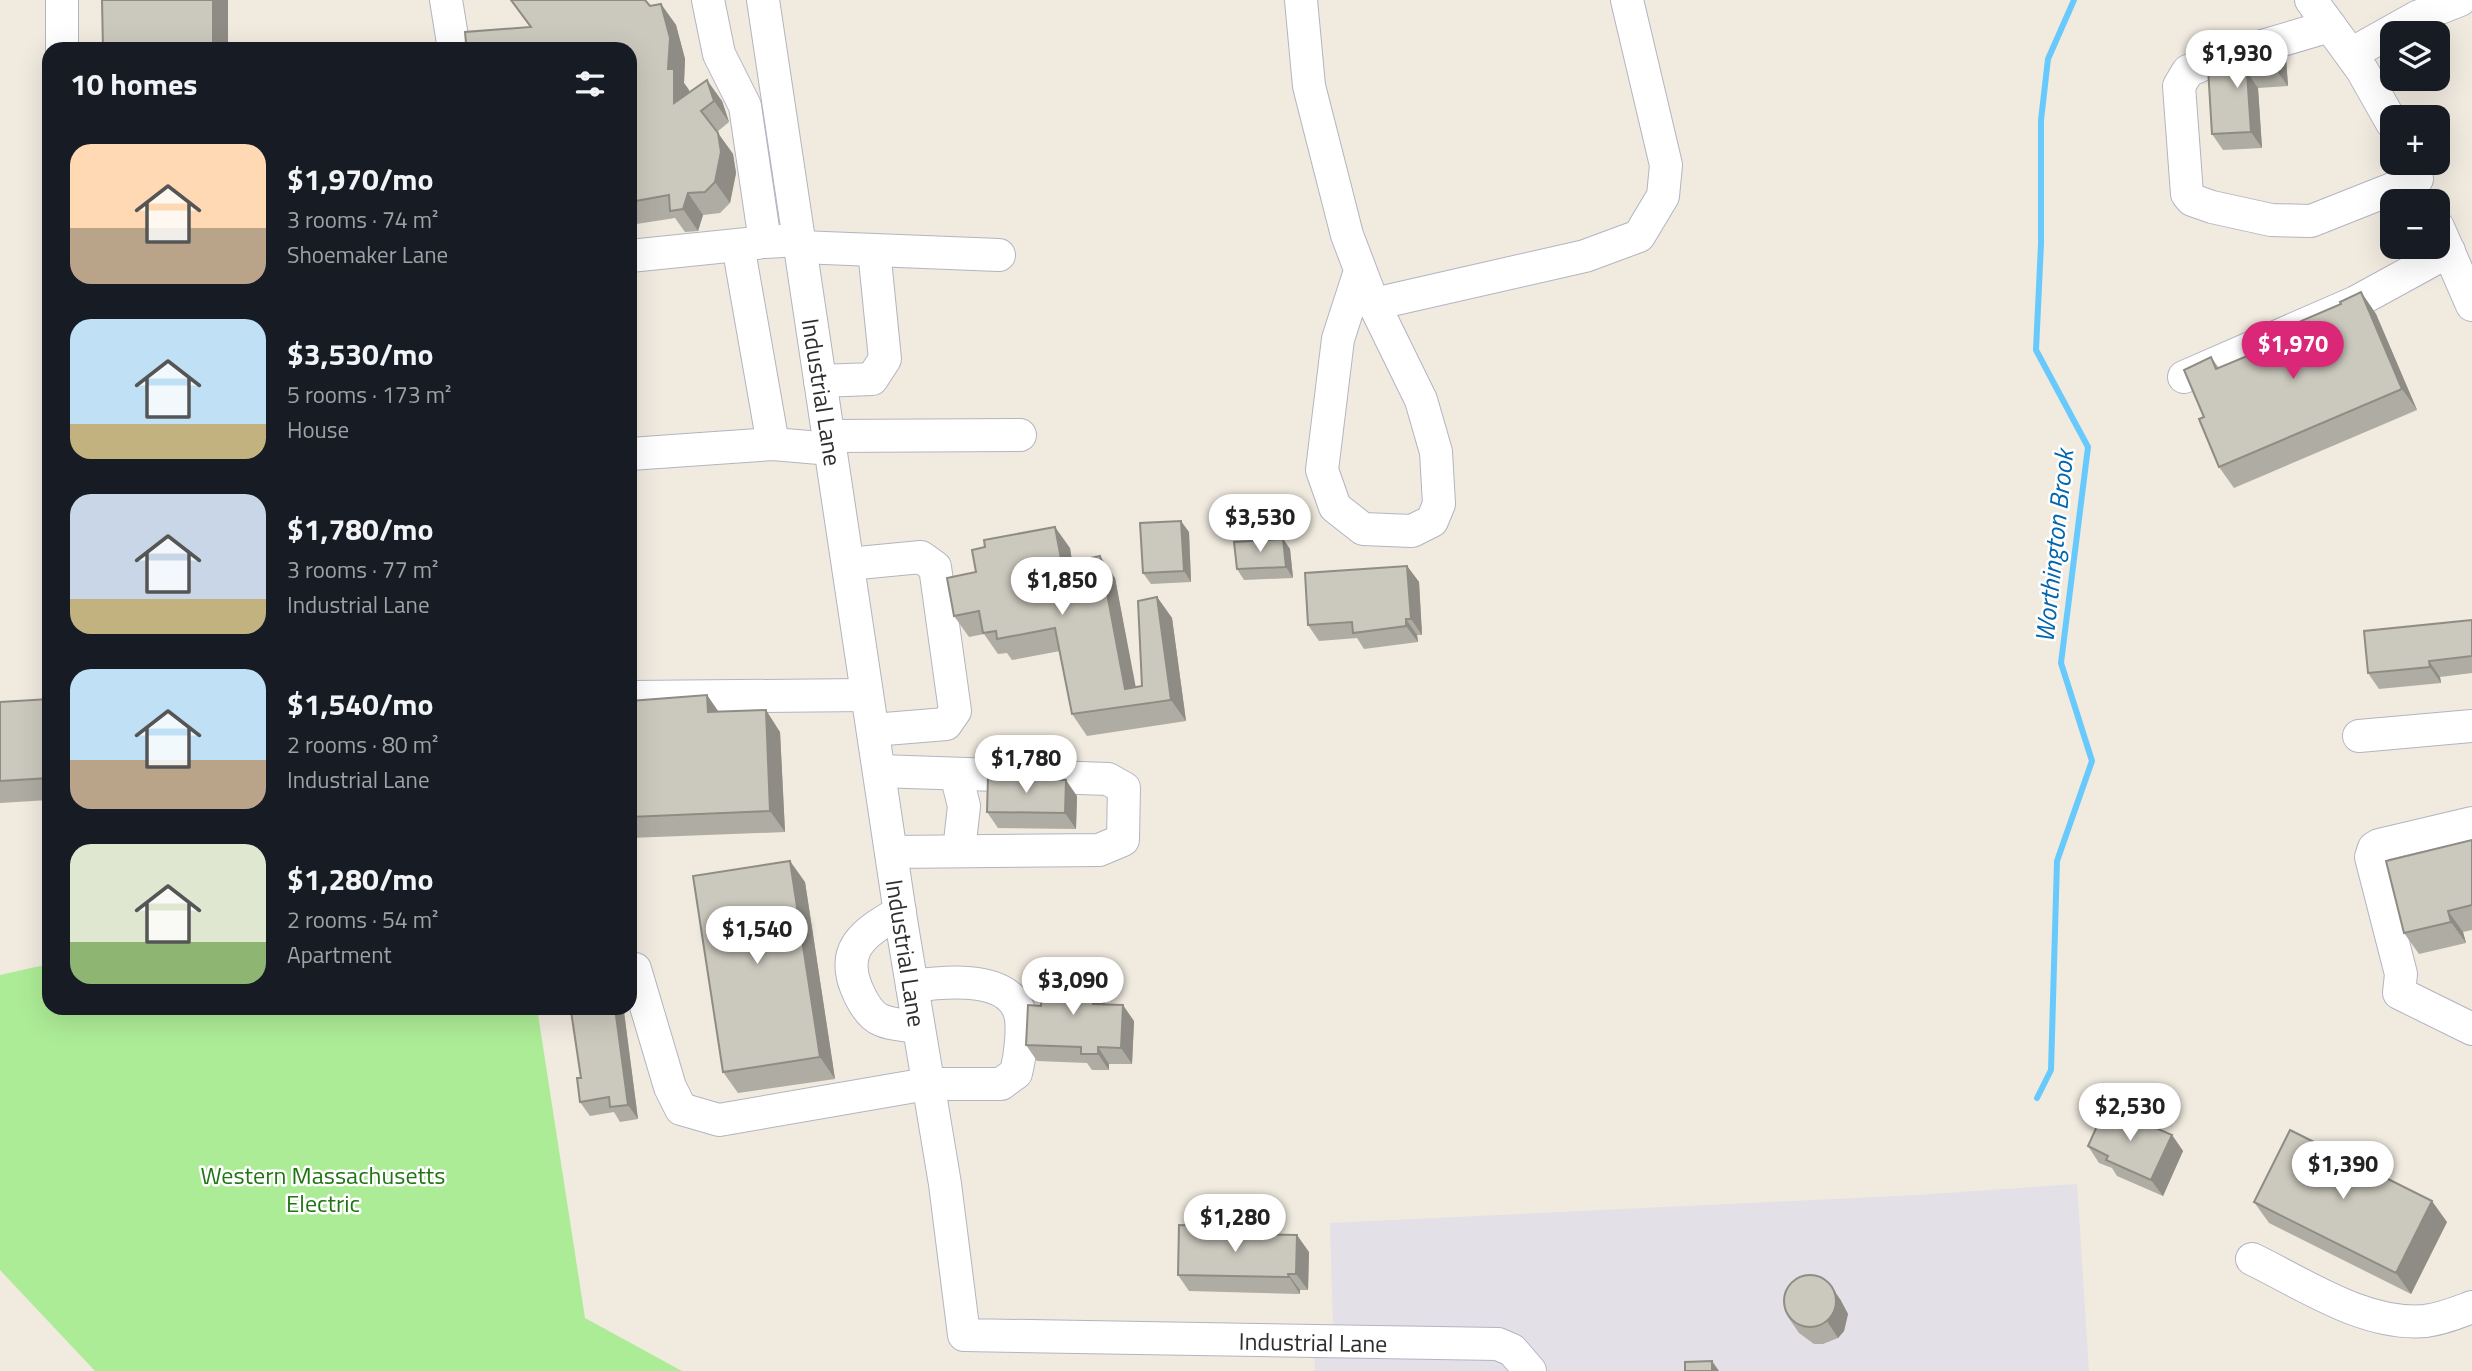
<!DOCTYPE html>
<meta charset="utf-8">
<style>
:root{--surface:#171b24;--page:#20242c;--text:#f1f3f6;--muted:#9ea1a6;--accent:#db2777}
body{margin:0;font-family:"Titillium Web",sans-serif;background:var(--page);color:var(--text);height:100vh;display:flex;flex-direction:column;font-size:26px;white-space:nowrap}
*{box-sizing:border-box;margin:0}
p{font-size:23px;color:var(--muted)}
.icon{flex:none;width:38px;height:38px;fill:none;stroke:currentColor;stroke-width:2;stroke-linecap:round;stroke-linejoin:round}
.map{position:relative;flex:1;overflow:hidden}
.side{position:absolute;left:42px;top:42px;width:595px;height:973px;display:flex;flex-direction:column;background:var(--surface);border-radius:21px;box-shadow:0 7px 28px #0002}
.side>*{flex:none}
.buttons{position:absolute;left:2380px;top:21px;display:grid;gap:14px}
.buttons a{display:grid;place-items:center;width:70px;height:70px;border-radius:14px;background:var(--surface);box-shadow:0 7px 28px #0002;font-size:35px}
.price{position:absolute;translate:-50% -60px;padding:0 16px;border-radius:24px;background:#fff;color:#222;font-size:23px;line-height:46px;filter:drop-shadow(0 2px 4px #0008)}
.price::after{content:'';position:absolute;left:50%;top:42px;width:21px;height:16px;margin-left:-10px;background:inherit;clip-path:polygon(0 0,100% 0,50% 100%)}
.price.current{background:var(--accent);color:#fff}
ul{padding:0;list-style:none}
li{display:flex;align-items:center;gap:21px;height:175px;padding:0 28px}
li span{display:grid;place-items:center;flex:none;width:196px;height:140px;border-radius:21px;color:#555}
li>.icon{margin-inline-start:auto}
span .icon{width:84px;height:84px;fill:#fffc;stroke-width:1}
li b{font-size:30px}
h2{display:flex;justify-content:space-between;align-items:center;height:84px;padding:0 28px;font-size:30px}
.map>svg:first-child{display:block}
.industrial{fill:#e3e0e8}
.green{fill:#adec96}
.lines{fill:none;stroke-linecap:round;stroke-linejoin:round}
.stream{stroke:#68cafc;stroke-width:6}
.minor-casing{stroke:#b3b4c2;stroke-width:34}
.minor{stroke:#fff;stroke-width:32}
.wall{fill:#afaca3}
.shaded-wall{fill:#8e8c84}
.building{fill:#cbc8bd;stroke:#8e8c84;stroke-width:2}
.labels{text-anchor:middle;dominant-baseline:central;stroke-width:5;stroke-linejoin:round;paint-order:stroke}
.street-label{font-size:24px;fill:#2e2e2e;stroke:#fff}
.park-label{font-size:24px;fill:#207513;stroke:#fff}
.water-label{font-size:26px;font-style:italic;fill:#0066af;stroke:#fff}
</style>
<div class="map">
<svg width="2472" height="1371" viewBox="0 0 2472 1371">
<rect width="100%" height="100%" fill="#f0eadf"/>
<!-- industrial -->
<path class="industrial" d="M2077,1184L2089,1371H1315L1313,1329L1333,1327L1330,1223L1917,1195Z"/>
<!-- green -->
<path class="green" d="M49,964V1008H537L585,1318L682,1371H95L0,1270V975Z"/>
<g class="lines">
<!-- stream -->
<path class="stream" d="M2037,1098L2051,1070L2057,861L2092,761L2061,663L2088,447L2036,350L2041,244V120L2048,59L2074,0"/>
<!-- minor casing -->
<g class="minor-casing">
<g id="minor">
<path d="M62,0V49"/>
<path d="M446,0L454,49"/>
<path d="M708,0L719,54L745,106L765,242L799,240"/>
<path d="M763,0L901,920L945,1184L964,1335L1498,1344L1512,1350L1530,1371"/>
<path d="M1301,0L1309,86L1347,235L1371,298L1421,400L1436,452L1439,504L1432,521L1412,531L1363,529L1335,507L1322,470L1338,339L1360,271"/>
<path d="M2311,0L2362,70L2392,123"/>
<path d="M2330,26L2211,61L2188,71L2179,86L2187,194L2192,200L2212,207L2271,220L2311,221L2417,179"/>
<path d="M2351,54L2417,17L2460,0"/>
<path d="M2438,227L2472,305"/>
<path d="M738,245L773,444"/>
<path d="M800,247L999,255"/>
<path d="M630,256L757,243"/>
<path d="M1374,304L1585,256L1639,236L1663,196L1666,165L1627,0"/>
<path d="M2184,377L2356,302L2449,251"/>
<path d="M820,381L872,379L885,359L874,250"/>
<path d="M829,436L1020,435"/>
<path d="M630,454L773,444L831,449"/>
<path d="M848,564L921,557L935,567L955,711L946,724L873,730"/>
<path d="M630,697L867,695"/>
<path d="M2359,736L2472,726"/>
<path d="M879,771L1108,779L1124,788L1123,840L1099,850L891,852"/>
<path d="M956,774L964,806L959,851"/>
<path d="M2472,823L2379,845L2374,848L2371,857L2401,974L2399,993L2472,1029"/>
<path d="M900,912C863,933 837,950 860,996C864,1004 871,1016 881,1020C891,1025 907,1025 918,1027"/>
<path d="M635,969L670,1087L681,1109L719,1120L927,1084H1001L1016,1073C1020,1057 1025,1023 1018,1008C1002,975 941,982 912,986"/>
<path d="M2252,1259C2304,1284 2364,1326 2425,1321C2442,1319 2456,1313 2472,1307"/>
</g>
</g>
<!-- minor -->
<use href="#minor" class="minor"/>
</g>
<!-- wall -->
<g class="wall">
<path d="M511,0L650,6L661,4L676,25L685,59L684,83L689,90V93L722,101L729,122L717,132L733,154L736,173L730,203L720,213L703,215L698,231L685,232L675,218L630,225V49L466,43L530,27Z"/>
<path d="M2274,42L2286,58L2288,86L2258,88L2262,148L2223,150L2212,134L2237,66Z"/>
<path d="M2361,292L2376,314L2417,410L2234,488L2219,467L2204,417L2211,357L2219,368L2257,352Z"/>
<path d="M1189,532L1191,582L1151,584L1143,573Z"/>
<path d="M1283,539L1290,549L1293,578L1244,580L1237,569Z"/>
<path d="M1070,548L1072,562L1115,578L1135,687L1142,686L1157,597L1172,618L1186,721L1087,736L1072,714L1060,651L1012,660L1007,653L998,654L984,634L969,637L954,616L976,572Z"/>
<path d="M1407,566L1419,582L1422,635H1417L1418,642L1364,649L1357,638L1319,641L1308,625Z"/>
<path d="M2472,620V673L2440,677L2441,683L2379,689L2368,673Z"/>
<path d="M707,695L719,712L780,732L785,832L630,838V701Z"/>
<path d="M49,699V800L0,803V702Z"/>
<path d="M1077,796L1076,829L998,828L987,812Z"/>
<path d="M2472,840V930L2463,932L2466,943L2419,954L2404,933Z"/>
<path d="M805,882L835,1079L738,1093L723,1072Z"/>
<path d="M1085,975L1091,985H1094L1105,1001V1004L1134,1021L1132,1064H1109V1070H1092L1087,1063L1037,1061L1026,1045L1041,1006L1046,984Z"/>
<path d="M585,1008H622L624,1012L638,1119L620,1122L614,1112L590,1116L580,1102Z"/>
<path d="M2109,1115L2172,1135L2183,1151L2163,1196L2117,1176L2112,1168L2099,1163L2088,1146Z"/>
<path d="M2254,1202L2447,1222L2411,1294L2269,1223Z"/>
<path d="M1206,1226L1211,1233L1309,1252L1308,1290H1300V1294L1189,1291L1178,1275Z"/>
<path d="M1840,1299L1848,1314L1844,1331L1838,1338L1823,1344H1814L1799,1333L1788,1317Z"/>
</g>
<!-- shaded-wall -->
<g class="shaded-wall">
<rect x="213" y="0" width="15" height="49"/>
<path d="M661,4L676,25L685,59L684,83L689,90V125L674,103L668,69Z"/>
<path d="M2274,42L2286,58L2288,86L2276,70Z"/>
<path d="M2247,72L2258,88L2262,148L2251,132Z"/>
<path d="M707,80L722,101L729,122L714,101Z"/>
<path d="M718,133L733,154L736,173L730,203L715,182Z"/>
<path d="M688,193L703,215L698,231L683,209Z"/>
<path d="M2361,292L2376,314L2417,410L2402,389Z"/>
<path d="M1181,521L1189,532L1191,582L1184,571Z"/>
<path d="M1055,527L1070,548L1076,585L1062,564Z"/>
<path d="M1283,539L1290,549L1293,578L1286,567Z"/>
<path d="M1100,556L1115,578L1139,704L1125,689Z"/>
<path d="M1407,566L1419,582L1422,635L1411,619Z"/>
<path d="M1157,597L1172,618L1186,721L1171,700Z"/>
<path d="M1406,619L1417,635L1418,642L1406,626Z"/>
<path d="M2429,661L2440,677L2441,683L2430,667Z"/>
<path d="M707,695L721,716L708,712Z"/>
<path d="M766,710L780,732L785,832L770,811Z"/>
<path d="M1066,780L1077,796L1076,829L1065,813Z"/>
<path d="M790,861L805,882L835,1079L820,1057Z"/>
<path d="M2448,911L2463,932L2466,943L2451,922Z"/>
<path d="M1085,975L1093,988L1094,985L1105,1001L1104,1020L1093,1004L1084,984Z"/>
<path d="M1123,1005L1134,1021L1132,1064L1121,1048Z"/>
<path d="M615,1008H622L624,1012L638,1119L628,1105Z"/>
<path d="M1098,1047L1109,1064V1070L1098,1054Z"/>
<path d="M2172,1135L2183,1151L2163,1196L2151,1180Z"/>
<path d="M2432,1201L2447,1222L2411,1294L2396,1273Z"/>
<path d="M1297,1235L1309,1252L1308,1290L1296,1274Z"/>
<path d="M1288,1274L1300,1290V1294L1289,1277Z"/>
<path d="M1829,1283L1840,1299L1848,1314L1844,1331L1838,1338L1827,1321Z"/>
<path d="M1712,1361L1719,1371H1712Z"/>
</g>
<!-- building -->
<g class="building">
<path d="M102,0H213V49H103Z"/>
<path d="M511,0H645L650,6L661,4L670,38L668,69H674V103L707,80L714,101L701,111L718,133L721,152L715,182L705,192L688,193L683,209L670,211L669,195L630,202V49H461L460,44L466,43L465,32L531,27Z"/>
<path d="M2274,42L2276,70L2247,72L2251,132L2212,134L2208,68L2237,66L2236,53Z"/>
<path d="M2361,292L2402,389L2219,467L2199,419L2204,417L2184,370L2211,357L2216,369L2257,352L2252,342L2341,304L2340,302Z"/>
<path d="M1181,521L1184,571L1143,573L1140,523Z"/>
<path d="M1055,527L1062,564L1100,556L1125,689L1142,686L1138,601L1157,597L1171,700L1072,714L1055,628L997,639L996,631L983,633L979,611L954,616L947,578L976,572L972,550L985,547L984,540Z"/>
<path d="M1283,539L1286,567L1237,569L1234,542Z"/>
<path d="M1407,566L1411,619H1406V626L1353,633L1352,622L1308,625L1305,573Z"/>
<path d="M2472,620V656L2429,661L2430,667L2368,673L2364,631Z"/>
<path d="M707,695L708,712L766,710L770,811L630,817V701Z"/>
<path d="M49,699V778L0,781V702Z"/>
<path d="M988,777L1066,780L1065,813L987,812Z"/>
<path d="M2472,840V905L2448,911L2451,922L2404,933L2386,861Z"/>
<path d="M790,861L820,1057L723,1072L693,876Z"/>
<path d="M1046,974L1085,975L1084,984L1094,985L1093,1004L1123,1005L1121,1048L1098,1047V1054H1081V1047L1026,1045L1028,1005L1041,1006L1042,984H1046Z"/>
<path d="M585,1008H615L628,1105L610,1107L609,1097L580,1102L577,1078H581L571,1011Z"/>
<path d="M2112,1109L2172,1135L2151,1180L2106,1160L2108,1156L2088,1146L2103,1113L2109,1115Z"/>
<path d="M2290,1130L2432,1201L2396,1273L2254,1202Z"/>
<path d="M1179,1225L1206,1226L1207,1233L1297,1235L1296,1274H1288L1289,1277L1178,1275Z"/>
<circle cx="1810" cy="1301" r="26"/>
<path d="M1712,1361V1371H1685V1362Z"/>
</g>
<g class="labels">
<!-- street labels -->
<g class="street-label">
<text transform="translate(822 392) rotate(81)">Industrial Lane</text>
<text transform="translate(906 953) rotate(81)">Industrial Lane</text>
<text transform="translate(1313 1342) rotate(1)">Industrial Lane</text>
</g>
<!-- park labels -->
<g class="park-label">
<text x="323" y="1175">Western Massachusetts<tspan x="323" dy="28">Electric</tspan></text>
</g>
<!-- water labels -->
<g class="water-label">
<text transform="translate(2054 546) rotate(-84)">Worthington Brook</text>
</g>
</g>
</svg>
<div class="buttons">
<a><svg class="icon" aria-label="layers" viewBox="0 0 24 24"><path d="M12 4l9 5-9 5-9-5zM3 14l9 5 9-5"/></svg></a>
<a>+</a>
<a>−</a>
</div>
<b class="price" style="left:2237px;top:90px">$1,930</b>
<b class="price current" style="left:2293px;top:381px">$1,970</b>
<b class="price" style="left:1260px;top:554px">$3,530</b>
<b class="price" style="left:1062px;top:617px">$1,850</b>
<b class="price" style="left:1026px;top:795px">$1,780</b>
<b class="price" style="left:757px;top:966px">$1,540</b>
<b class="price" style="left:1073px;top:1017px">$3,090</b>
<b class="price" style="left:2130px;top:1143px">$2,530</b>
<b class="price" style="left:2343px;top:1201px">$1,390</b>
<b class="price" style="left:1235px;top:1254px">$1,280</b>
<section class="side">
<h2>10 homes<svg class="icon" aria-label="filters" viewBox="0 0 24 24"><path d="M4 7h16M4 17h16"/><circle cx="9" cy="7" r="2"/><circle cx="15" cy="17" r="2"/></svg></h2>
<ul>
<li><span style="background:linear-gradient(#ffd9b3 60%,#b9a48a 0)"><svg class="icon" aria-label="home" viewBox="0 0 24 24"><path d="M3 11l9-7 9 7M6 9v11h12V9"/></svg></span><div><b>$1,970/mo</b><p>3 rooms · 74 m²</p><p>Shoemaker Lane</p></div></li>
<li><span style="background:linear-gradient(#bfe0f5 75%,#c2b280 0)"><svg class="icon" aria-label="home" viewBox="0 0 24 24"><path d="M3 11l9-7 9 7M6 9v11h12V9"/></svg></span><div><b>$3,530/mo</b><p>5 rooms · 173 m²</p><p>House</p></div></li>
<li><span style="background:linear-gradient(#c9d6e8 75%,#c2b280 0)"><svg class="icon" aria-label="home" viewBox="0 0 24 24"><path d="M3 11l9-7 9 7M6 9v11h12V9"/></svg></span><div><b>$1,780/mo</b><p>3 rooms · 77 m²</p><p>Industrial Lane</p></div></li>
<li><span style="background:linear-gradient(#bfe0f5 65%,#b9a48a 0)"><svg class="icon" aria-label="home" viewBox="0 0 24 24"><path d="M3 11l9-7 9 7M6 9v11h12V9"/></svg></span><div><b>$1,540/mo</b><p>2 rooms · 80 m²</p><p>Industrial Lane</p></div></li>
<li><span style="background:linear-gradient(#dfe7d0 70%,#8fb573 0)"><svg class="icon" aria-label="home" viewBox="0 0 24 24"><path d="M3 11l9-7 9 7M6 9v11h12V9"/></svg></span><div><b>$1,280/mo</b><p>2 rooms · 54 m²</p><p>Apartment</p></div></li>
</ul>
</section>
</div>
